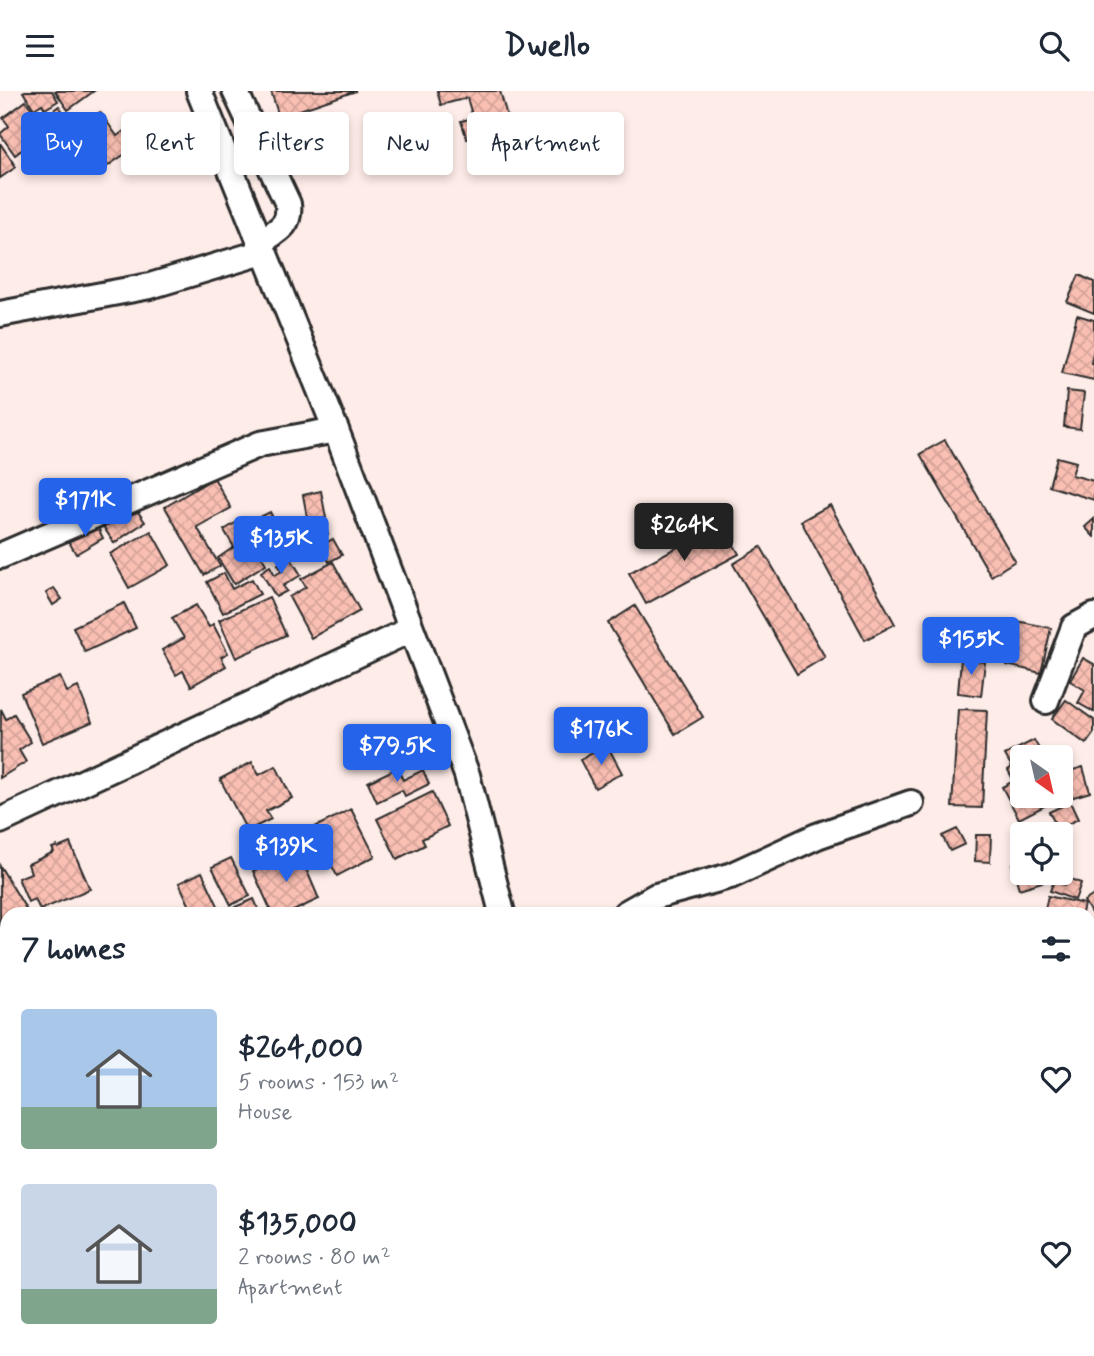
<!DOCTYPE html>
<meta charset="utf-8">
<style>
:root{--surface:#fff;--page:#f2f2f3;--text:#1f2937;--muted:#747a83;--accent:#2563eb}
body{margin:0;font-family:Mynerve,sans-serif;background:var(--page);color:var(--text);height:100vh;display:flex;flex-direction:column;font-size:26px;white-space:nowrap}
*{box-sizing:border-box;margin:0}
p{font-size:23px;color:var(--muted)}
.icon{flex:none;width:38px;height:38px;fill:none;stroke:currentColor;stroke-width:2;stroke-linecap:round;stroke-linejoin:round}
.map{position:relative;flex:1;overflow:hidden}
.drawer{position:absolute;left:0px;top:816px;width:1096px;height:450px;display:flex;flex-direction:column;background:var(--surface);border-radius:21px 21px 0 0;box-shadow:0 4px 10px #0003}
.drawer>*{flex:none}
.guide{position:absolute;left:21px;top:21px;width:700px;height:63px;display:flex;gap:14px}
.needle{width:46px;rotate:146deg}
.controls{position:absolute;left:1010px;top:654px;display:grid;gap:14px}
.controls a{display:grid;place-items:center;width:63px;height:63px;border-radius:7px;background:var(--surface);box-shadow:0 4px 10px #0003;font-size:35px}
.price{position:absolute;translate:-50% -60px;padding:0 16px;border-radius:7px;background:var(--accent);color:#fff;font-size:23px;line-height:46px;filter:drop-shadow(0 2px 4px #0008)}
.price::after{content:'';position:absolute;left:50%;top:42px;width:21px;height:16px;margin-left:-10px;background:inherit;clip-path:polygon(0 0,100% 0,50% 100%)}
.price.current{background:#222;color:#fff}
ul{padding:0;list-style:none}
li{display:flex;align-items:center;gap:21px;height:175px;padding:0 21px}
li span{display:grid;place-items:center;flex:none;width:196px;height:140px;border-radius:7px;color:#555}
li>.icon{margin-inline-start:auto}
span .icon{width:84px;height:84px;fill:#fffc;stroke-width:1}
li b{font-size:30px}
h2{display:flex;justify-content:space-between;align-items:center;height:84px;padding:0 21px;font-size:30px}
.chip{padding:0 24px;border-radius:7px;background:var(--surface);box-shadow:0 4px 10px #0003;font-size:24px;line-height:63px}
.chip.current{background:var(--accent);color:#fff}
header{display:flex;justify-content:space-between;align-items:center;height:91px;padding:0 21px;background:var(--surface);font-size:32px;font-weight:800}
.map>svg:first-child{display:block}
.building{fill:url(#building-cross-hatch);stroke:#2b2b2b;stroke-width:2}
.lines{fill:none;stroke-linecap:round;stroke-linejoin:round}
.minor-casing{stroke:#2b2b2b;stroke-width:30}
.minor{stroke:#fff;stroke-width:24}
</style>
<header><svg class="icon" aria-label="menu" viewBox="0 0 24 24"><path d="M4 6h16M4 12h16M4 18h16"/></svg>Dwello<svg class="icon" aria-label="search" viewBox="0 0 24 24"><circle cx="10" cy="10" r="6"/><path d="M15 15l6 6"/></svg></header>
<div class="map">
<svg width="1094" height="1265" viewBox="0 0 1094 1265">
<defs>
<pattern id="building-cross-hatch" width="8" height="8" patternUnits="userSpaceOnUse" patternTransform="scale(1.75)"><rect width="8" height="8" fill="#fabfb3"/><path d="M0 0l8 8M0 8l8-8" fill="none" stroke="#d6a49a"/></pattern>
</defs>
<rect width="100%" height="100%" fill="#feece8"/>
<filter id="ink" filterUnits="userSpaceOnUse"><feTurbulence type="fractalNoise" baseFrequency=".0143" numOctaves="2"/><feDisplacementMap in="SourceGraphic" scale="14" xChannelSelector="R" yChannelSelector="G"/><feConvolveMatrix kernelMatrix="1 2 1 2 8 2 1 2 1" color-interpolation-filters="sRGB"/></filter>
<g filter="url(#ink)">
<!-- building -->
<g class="building">
<path d="M25,0H52L58,10L45,18L42,13L34,18L23,1Z"/>
<path d="M55,0H94L68,19Z"/>
<path d="M271,0H356L279,26Z"/>
<path d="M437,0H500L510,36L467,48L461,30L473,27L467,7L441,14Z"/>
<path d="M26,10L40,29L59,15L73,35L52,51L59,60L37,76L23,58L15,64L0,43L9,35L3,27Z"/>
<path d="M100,21L117,45L124,40L135,56L106,76L78,35Z"/>
<path d="M0,52L16,76L0,87Z"/>
<path d="M1079,184L1094,191V222L1067,211Z"/>
<path d="M1077,224L1094,229V257L1091,272H1094V289L1062,282Z"/>
<path d="M1067,300L1084,302L1080,338L1064,336Z"/>
<path d="M945,349L1015,470L991,485L920,363Z"/>
<path d="M1057,366L1076,371L1072,384L1094,390V409L1049,395Z"/>
<path d="M214,387L231,417L197,436L220,475L204,484L165,416Z"/>
<path d="M321,400L326,427L308,431L303,404Z"/>
<path d="M830,414L895,533L865,549L801,430Z"/>
<path d="M134,415L145,431L114,452L103,435Z"/>
<path d="M270,421L272,425L269,427L278,450L265,456L252,430Z"/>
<path d="M242,428L256,450L253,452L266,473L234,493L218,467L234,456L224,439Z"/>
<path d="M1094,428V446L1085,436Z"/>
<path d="M322,430L328,443L287,464L280,450Z"/>
<path d="M95,431L103,447L76,463L66,446Z"/>
<path d="M722,432L739,463L646,513L629,482Z"/>
<path d="M151,440L170,474L129,497L110,463Z"/>
<path d="M333,448L342,464L329,471L321,455Z"/>
<path d="M761,456L825,566L797,583L733,473Z"/>
<path d="M290,466L301,484L283,495L287,500L276,506L261,481L270,475L275,484L282,480L278,473Z"/>
<path d="M333,471L360,520L311,547L289,506L306,496L301,488Z"/>
<path d="M224,482L232,498L252,488L260,503L223,522L207,491Z"/>
<path d="M54,497L62,508L53,514L46,502Z"/>
<path d="M269,506L286,544L236,567L219,529Z"/>
<path d="M124,512L136,537L85,561L73,536Z"/>
<path d="M196,514L209,536L213,533L228,562L221,566L226,575L191,595L183,580L176,584L162,559L184,547L172,527Z"/>
<path d="M635,515L703,626L675,643L608,532Z"/>
<path d="M1017,530L1051,537L1041,582L1007,574Z"/>
<path d="M1083,567L1094,573V621L1078,612L1085,599L1070,590Z"/>
<path d="M961,568L985,571L981,605L958,602Z"/>
<path d="M60,586L67,601L78,596L92,631L42,652L21,602Z"/>
<path d="M1066,609L1094,629V642L1086,653L1052,628Z"/>
<path d="M1,618L6,628L14,623L31,651L19,659L26,671L0,687Z"/>
<path d="M958,618L987,619L982,717L952,716Z"/>
<path d="M1034,649L1044,667H1022V705H1060V699L1064,705L1019,728L1002,696L1014,690L1008,679L1012,676L1005,664Z"/>
<path d="M607,654L622,682L595,697L580,669Z"/>
<path d="M252,671L259,684L276,675L292,707L266,720L271,728L247,740L220,688Z"/>
<path d="M1083,676L1090,701L1067,708L1060,683Z"/>
<path d="M397,677L403,689L423,679L429,693L405,705L402,699L377,711L368,691Z"/>
<path d="M432,701L448,735L422,748L425,754L397,768L377,728Z"/>
<path d="M1070,711L1078,728L1058,738L1049,721Z"/>
<path d="M351,718L375,765L337,785L313,737Z"/>
<path d="M957,738L965,753L950,760L942,745Z"/>
<path d="M976,744H991L990,771L975,770Z"/>
<path d="M286,746L292,759L260,773L254,760Z"/>
<path d="M70,752L90,798L40,819L35,808L28,811L18,787L31,782L28,773L54,761L52,757L57,755L58,757Z"/>
<path d="M298,759L319,808L289,822H272L253,780Z"/>
<path d="M231,767L250,805L231,814L212,776Z"/>
<path d="M1022,770V782H1053L1055,787L1019,798L1012,773Z"/>
<path d="M0,775L26,818L19,822H7V842L0,846Z"/>
<path d="M202,781L221,821L217,822H193L179,792Z"/>
<path d="M1068,787L1081,792L1075,809L1050,800L1054,790L1065,794Z"/>
<path d="M1094,804V827L1084,810Z"/>
<path d="M1048,805L1084,813L1082,822H1044Z"/>
<path d="M254,808L260,822H238L235,816Z"/>
<path d="M1020,816L1025,822H1010Z"/>
<rect x="1088" y="843" width="6" height="36"/>
<path d="M7,863V912L0,915V866Z"/>
<rect x="1088" y="887" width="6" height="20"/>
<path d="M1088,959H1094V989L1088,990Z"/>
<path d="M1094,1223V1265H1048L1046,1258H1088V1225Z"/>
<path d="M117,1258H150L151,1265H118Z"/>
<path d="M175,1258H231L233,1265H217L216,1261L201,1265H177Z"/>
<path d="M937,1258H1012L1013,1265H938Z"/>
</g>
<g class="lines">
<!-- minor casing -->
<g class="minor-casing">
<g id="minor">
<path d="M199,0L336,339L467,684L502,822"/>
<path d="M235,0L288,113C291,136 276,140 259,152"/>
<path d="M0,223L150,195L263,161"/>
<path d="M0,465L260,353L336,339"/>
<path d="M1046,610L1074,536L1094,525"/>
<path d="M0,730L410,539"/>
<path d="M626,822L656,805L730,785L817,745L911,712"/>
<path d="M1088,936L1094,935"/>
<path d="M0,958H7"/>
<path d="M746,1258L748,1265"/>
</g>
</g>
<!-- minor -->
<use href="#minor" class="minor"/>
</g>
</g>
</svg>
<div class="controls">
<a><svg class="needle" viewBox="-14 -14 28 28"><path d="M0-13l5 13h-10z" fill="#e53935"/><path d="M0 13l5-13h-10z" fill="#747a83"/></svg></a>
<a><svg class="icon" aria-label="locate" viewBox="0 0 24 24"><circle cx="12" cy="12" r="6"/><path d="M12 2v4M12 18v4M2 12h4M18 12h4"/></svg></a>
</div>
<b class="price" style="left:85px;top:447px">$171K</b>
<b class="price current" style="left:684px;top:472px">$264K</b>
<b class="price" style="left:281px;top:485px">$135K</b>
<b class="price" style="left:971px;top:586px">$155K</b>
<b class="price" style="left:601px;top:676px">$176K</b>
<b class="price" style="left:397px;top:693px">$79.5K</b>
<b class="price" style="left:286px;top:793px">$139K</b>
<div class="guide">
<a class="chip current">Buy</a>
<a class="chip">Rent</a>
<a class="chip">Filters</a>
<a class="chip">New</a>
<a class="chip">Apartment</a>
</div>
<section class="drawer">
<h2>7 homes<svg class="icon" aria-label="filters" viewBox="0 0 24 24"><path d="M4 7h16M4 17h16"/><circle cx="9" cy="7" r="2"/><circle cx="15" cy="17" r="2"/></svg></h2>
<ul>
<li><span style="background:linear-gradient(#a9c7e8 70%,#7fa58c 0)"><svg class="icon" aria-label="home" viewBox="0 0 24 24"><path d="M3 11l9-7 9 7M6 9v11h12V9"/></svg></span><div><b>$264,000</b><p>5 rooms · 153 m²</p><p>House</p></div><svg class="icon" aria-label="heart" viewBox="0 0 24 24"><path d="M12 20l-8-8c-3-5 5-10 8-4 3-6 11-1 8 4z"/></svg></li>
<li><span style="background:linear-gradient(#c9d6e8 75%,#7fa58c 0)"><svg class="icon" aria-label="home" viewBox="0 0 24 24"><path d="M3 11l9-7 9 7M6 9v11h12V9"/></svg></span><div><b>$135,000</b><p>2 rooms · 80 m²</p><p>Apartment</p></div><svg class="icon" aria-label="heart" viewBox="0 0 24 24"><path d="M12 20l-8-8c-3-5 5-10 8-4 3-6 11-1 8 4z"/></svg></li>
</ul>
</section>
</div>
